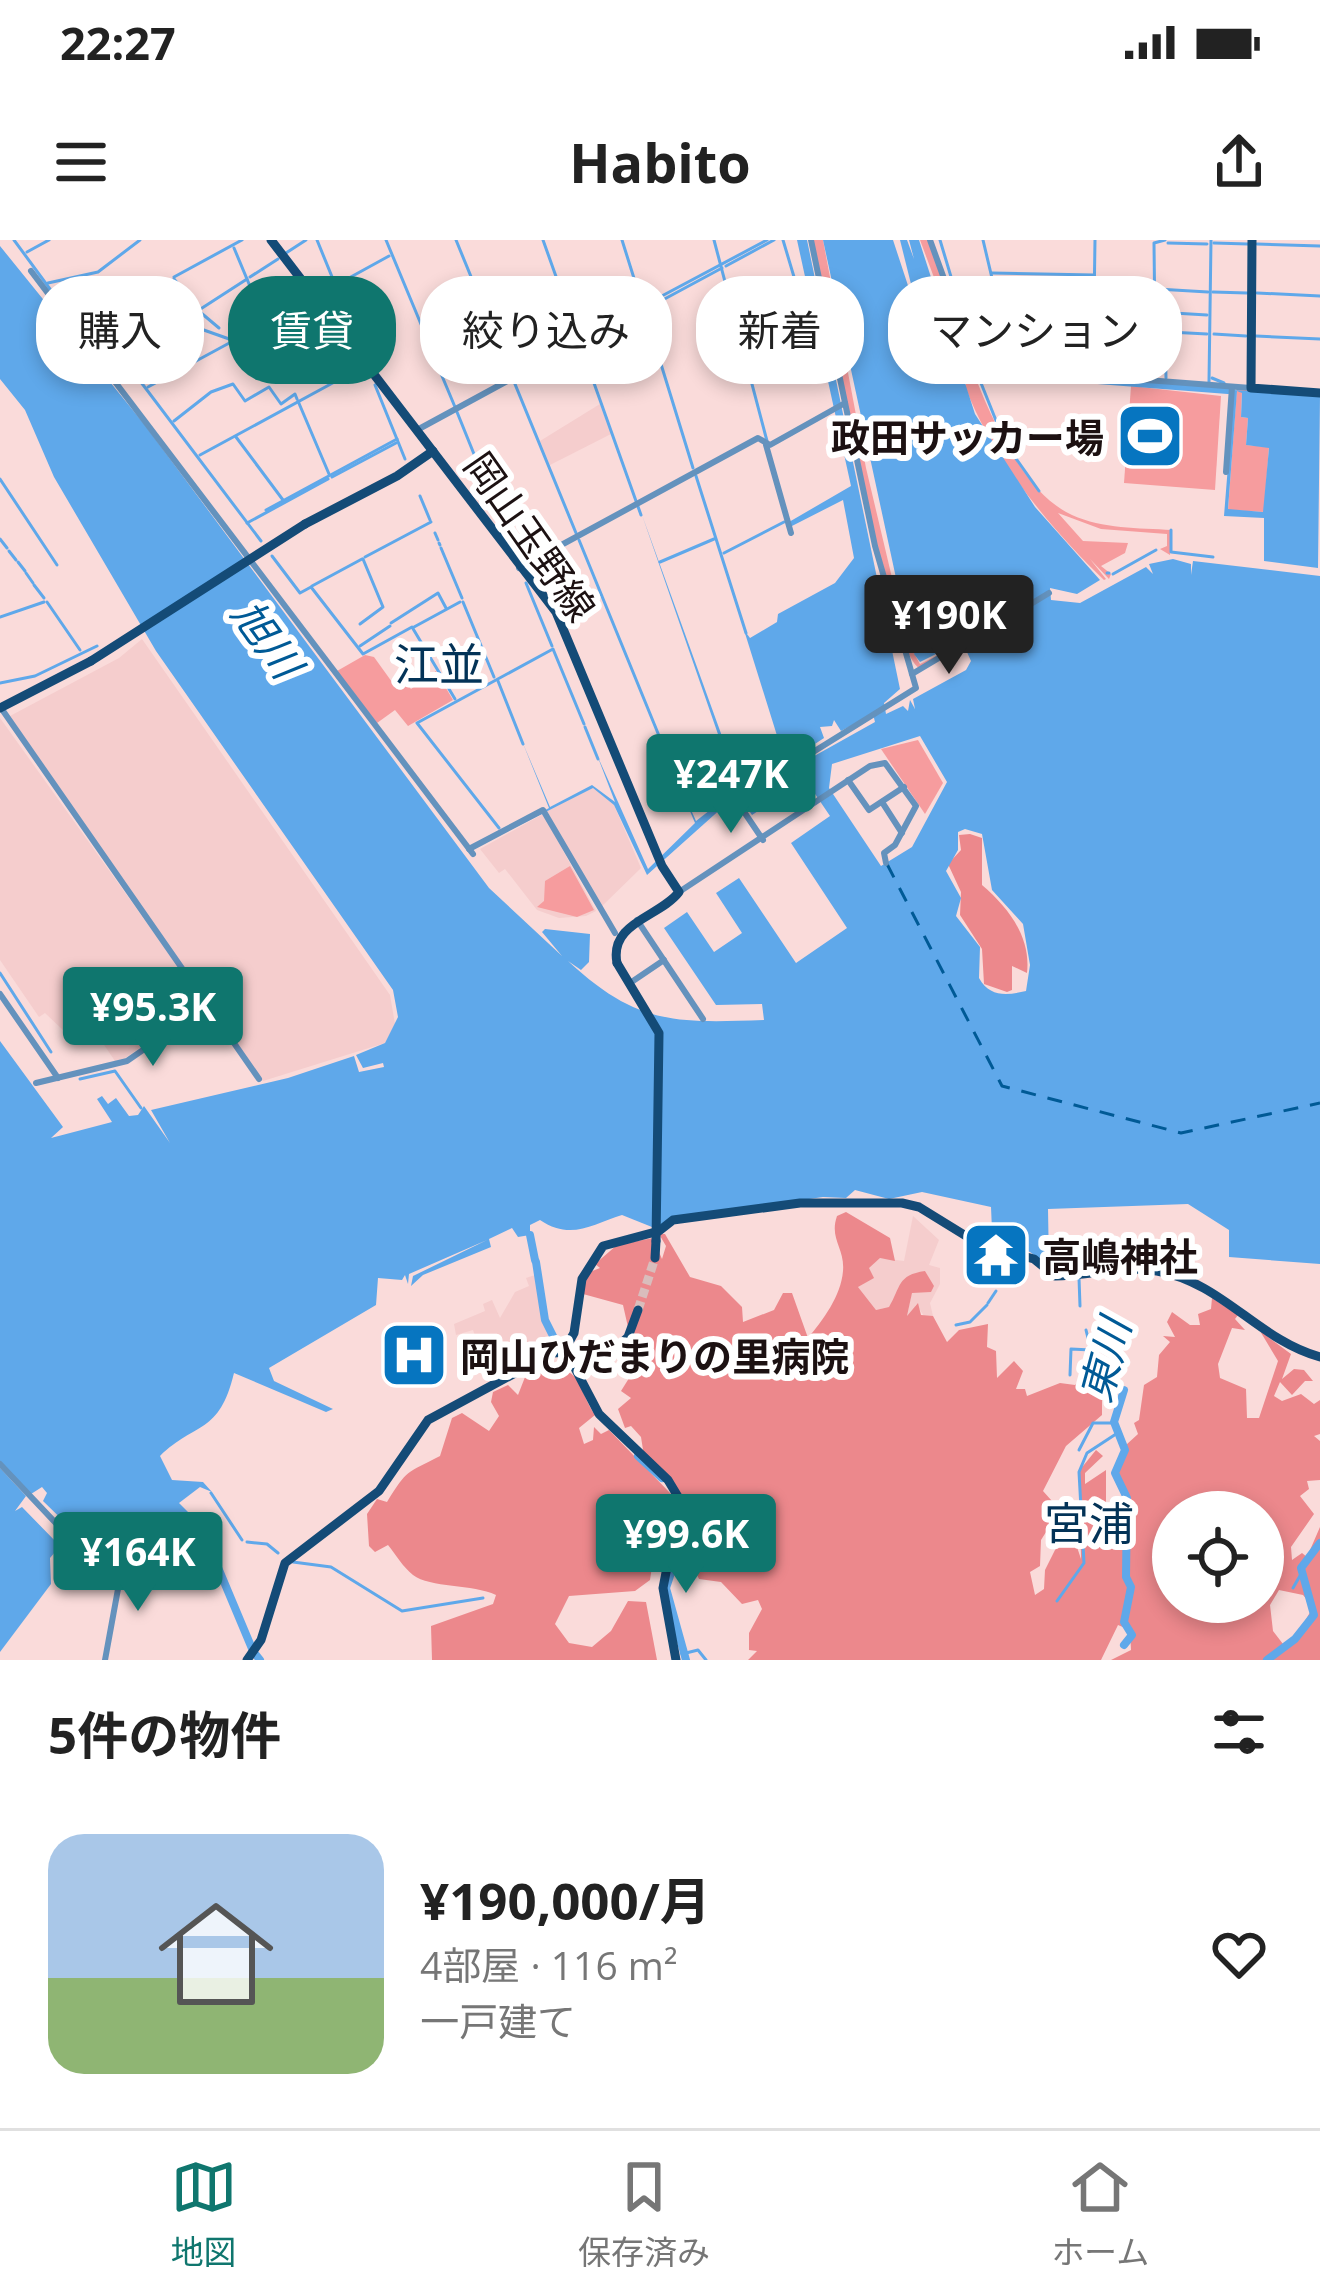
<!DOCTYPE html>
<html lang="ja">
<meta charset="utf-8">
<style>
:root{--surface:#fff;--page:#f2f2f2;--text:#222;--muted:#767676;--line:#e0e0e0;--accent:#0f766e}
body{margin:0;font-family:"Open Sans","Noto Sans JP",sans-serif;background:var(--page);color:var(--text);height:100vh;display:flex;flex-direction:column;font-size:45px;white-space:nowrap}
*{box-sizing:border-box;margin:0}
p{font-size:39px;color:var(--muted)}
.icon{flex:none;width:66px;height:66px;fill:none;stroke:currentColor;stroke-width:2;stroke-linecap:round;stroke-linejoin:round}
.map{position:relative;height:1420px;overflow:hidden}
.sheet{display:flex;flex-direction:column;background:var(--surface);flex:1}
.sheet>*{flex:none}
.top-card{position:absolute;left:36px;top:36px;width:1248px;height:108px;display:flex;gap:24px}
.tools{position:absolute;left:1152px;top:1251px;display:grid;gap:24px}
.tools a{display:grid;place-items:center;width:132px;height:132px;border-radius:50%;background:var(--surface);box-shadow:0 6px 18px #0003;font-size:60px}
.price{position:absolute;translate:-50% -102px;padding:0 27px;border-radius:12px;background:var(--accent);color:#fff;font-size:39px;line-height:78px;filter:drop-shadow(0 3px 6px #0008)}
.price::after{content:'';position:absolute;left:50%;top:72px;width:36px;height:27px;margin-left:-18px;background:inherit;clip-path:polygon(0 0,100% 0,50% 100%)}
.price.current{background:#222;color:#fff}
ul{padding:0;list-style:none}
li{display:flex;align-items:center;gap:36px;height:300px;padding:0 48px}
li+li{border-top:3px solid var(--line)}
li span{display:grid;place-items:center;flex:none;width:336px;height:240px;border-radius:36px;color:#555}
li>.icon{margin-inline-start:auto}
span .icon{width:144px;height:144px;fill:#fffc;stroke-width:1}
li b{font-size:51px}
h2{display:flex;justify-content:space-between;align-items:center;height:144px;padding:0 48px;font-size:51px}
.tag{padding:0 42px;border-radius:48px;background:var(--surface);box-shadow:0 6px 18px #0003;font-size:42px;line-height:108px}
.tag.current{background:var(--accent);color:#fff}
.status{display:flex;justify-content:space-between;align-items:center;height:84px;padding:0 60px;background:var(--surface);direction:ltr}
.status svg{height:33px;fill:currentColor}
header{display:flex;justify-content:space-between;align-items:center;height:156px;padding:0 48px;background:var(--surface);font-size:54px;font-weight:700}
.dock{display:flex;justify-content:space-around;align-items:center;height:168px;border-top:3px solid var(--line);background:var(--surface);font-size:33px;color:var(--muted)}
.dock a{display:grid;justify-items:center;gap:6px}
.dock .current{color:var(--accent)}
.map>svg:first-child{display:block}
.built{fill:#f5cdcd}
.green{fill:#f69c9e}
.forest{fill:#ec888c;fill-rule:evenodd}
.water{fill:#5fa8ea;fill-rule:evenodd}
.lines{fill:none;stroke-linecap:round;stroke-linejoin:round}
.stream{stroke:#5fa8ea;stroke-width:3}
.river{stroke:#5fa8ea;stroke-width:8}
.ferry{stroke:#005a96;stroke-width:3;stroke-dasharray:15 12;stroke-linecap:butt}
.major-tunnel{stroke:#d9bdbc;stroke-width:9;stroke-dasharray:9 4.5;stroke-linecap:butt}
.minor{stroke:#6492bd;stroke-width:6}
.major{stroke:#144b77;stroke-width:9}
.major-bridge{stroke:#144b77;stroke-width:9}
.labels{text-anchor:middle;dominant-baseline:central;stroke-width:12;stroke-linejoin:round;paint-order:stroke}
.poi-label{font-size:39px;font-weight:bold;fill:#1c1112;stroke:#fff;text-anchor:start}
.street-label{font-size:39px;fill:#1c1112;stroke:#fff}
.water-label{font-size:42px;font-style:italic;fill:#005a96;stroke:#fff}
.quarter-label{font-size:45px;fill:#033357;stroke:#fff}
</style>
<div class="status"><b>22:27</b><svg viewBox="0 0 49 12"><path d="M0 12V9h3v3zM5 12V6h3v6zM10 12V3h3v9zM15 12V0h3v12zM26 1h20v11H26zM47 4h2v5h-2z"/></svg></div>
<header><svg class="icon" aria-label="menu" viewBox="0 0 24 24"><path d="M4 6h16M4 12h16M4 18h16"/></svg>Habito<svg class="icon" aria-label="share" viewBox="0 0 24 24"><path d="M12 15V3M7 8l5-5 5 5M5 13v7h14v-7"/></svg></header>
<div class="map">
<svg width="1320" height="1420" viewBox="0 0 1320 1420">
<rect width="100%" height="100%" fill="#fadbda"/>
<!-- built -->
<g class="built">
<path d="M600,164L611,194L550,225L540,201Z"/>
<path d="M142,399L390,755L395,784L385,803L263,841L207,761L237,740L235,735L203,755L10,476L119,418Z"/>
<path d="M0,478L204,763L125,818L115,821L96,793L64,791L45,773L39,777L0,720Z"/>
<path d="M593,547L614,565L641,628L600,668L547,571Z"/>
<path d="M543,574L596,671L586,676L559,678L537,670L505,629L499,633L480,609Z"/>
<path d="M913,976L939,1000L929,1025L940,1028V1044L930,1063L933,1076L926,1079L916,1064L912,1077L907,1076L912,1052L934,1047L925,1031L889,1067L876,1070L858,1047L873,1038L868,1028L880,1018L904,1021Z"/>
<path d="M538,1034L542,1080L549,1095L523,1115L493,1129L483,1096L476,1099L473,1090L456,1095L454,1084L485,1071L483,1064L492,1060L500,1078L515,1052L529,1046L526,1038Z"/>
</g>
<!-- green -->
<g class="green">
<path d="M812,0H823L866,228L907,401L920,424L956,406L919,428C884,403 826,69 812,0Z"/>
<path d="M920,0H929C955,75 996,241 1072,275C1103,289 1138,288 1172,290L1170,315L1160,309L1167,306V294L1101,289L1058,273L1083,301L1128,303L1125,313L1101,326L1111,334L1109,339L1090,319L1106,339L1104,340C1055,293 992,220 965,146L970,134Z"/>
<path d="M1131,146L1221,156L1215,250L1124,243Z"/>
<path d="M1237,148L1320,154L1242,151L1241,177L1248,178L1246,205L1269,207L1264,272L1228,270Z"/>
<path d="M365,415L374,417L397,449L406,443L411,449L436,431L453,460L408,486L395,470L377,483L337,431Z"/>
<path d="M918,500L943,543L925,574L881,509Z"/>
<path d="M570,626L594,670L577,677L537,667L544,661L545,641Z"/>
</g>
<!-- forest -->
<g class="forest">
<path d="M970,594L982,598V645C1010,669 1031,698 1027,733L1012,726V750L1007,752L984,744L982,709L960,675L961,652L948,624L961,610L959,595Z"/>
<path d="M846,972L890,998L895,1021L880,1018L869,1028L874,1038L858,1047L876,1070L889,1067C901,1047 897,1035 925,1031L934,1046L931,1052L912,1053L907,1076L918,1063L921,1075L933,1076L947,1102L959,1090L988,1084L987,1107L996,1111L997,1138L1014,1121L1023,1131L1016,1149H1025L1027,1156L1060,1143L1075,1145L1087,1133L1102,1148V1175L1066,1206L1043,1251L1060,1270L1041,1300L1040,1326L1030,1332L1035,1355L1044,1349L1045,1330L1058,1304L1069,1305L1074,1298L1081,1319L1079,1231L1096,1210L1103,1216L1085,1233V1244L1106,1230V1266L1116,1265L1114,1277L1119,1269L1124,1281L1128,1258L1117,1229L1126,1205L1138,1194L1134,1183L1139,1180L1144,1145L1157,1137L1159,1115L1170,1102L1163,1096L1175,1097L1167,1082L1172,1072L1190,1085H1200L1198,1074L1211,1069L1212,1058L1238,1075L1235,1079L1245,1090L1232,1088L1218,1124L1220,1138L1246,1149L1247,1178H1259L1278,1121L1260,1091L1291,1114L1282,1139L1294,1129L1304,1130L1313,1141H1305L1292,1155L1280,1142L1274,1156L1282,1161L1301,1154L1314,1164L1320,1160V1194L1314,1196L1320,1201V1240L1307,1241L1309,1249L1300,1256L1314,1274L1291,1307L1292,1320L1302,1313L1307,1317L1320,1287V1420H1111L1131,1410L1130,1390L1118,1385L1101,1420H748L757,1411L749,1410V1393L762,1369L758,1360L742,1364L721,1342L699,1339L675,1290L682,1258L644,1216L641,1197L631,1186L625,1188L618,1169L631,1158L621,1151L631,1135L624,1129L622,1107L630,1096L623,1065L583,1054L587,1033L600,1028L595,1024L617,1005L653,998L662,1019L666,1006L659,994H665L690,1037L721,1046L742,1067L743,1082L774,1070L783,1053H792L808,1098C823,1080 841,1056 843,1031C845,1008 829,999 837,976ZM1173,1272H1263V1362H1173ZM1279,1350L1303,1355L1313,1367L1297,1395L1283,1404L1273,1391L1270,1365Z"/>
<path d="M544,1121C586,1135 574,1141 595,1175L579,1188L584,1204L593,1200L594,1187L601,1194L609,1190L673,1256L669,1290L654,1313L650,1340L635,1351L569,1356L555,1384L569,1403L592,1407L611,1391L628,1361L646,1362L657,1420H432L431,1386L493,1364L496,1355C473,1344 430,1348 413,1335C403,1327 396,1315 388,1305L375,1312L369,1306L367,1274L377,1259L387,1262C408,1228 406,1234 440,1216L452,1178L462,1173L489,1191L499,1176L491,1162L493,1152L508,1145L518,1155L527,1132Z"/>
</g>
<!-- water -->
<g class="water">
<path d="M797,0H807L900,449L884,463L886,474L903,466L908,471L910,460L915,469L913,459L966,430L971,421L962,401L920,422L914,414L918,401L904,375L823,0H893L922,88L900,0H907L914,19L909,0H919L975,174L1035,267L1100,340L1077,354L1050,348L1051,360L1080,363L1146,327L1153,334L1149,324L1173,319L1191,324V335L1193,321L1320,336V1024L1229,1017V990L1188,964L1048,969L1049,1026L1030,1012L994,1002L992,993L1008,991L992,990L991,967L922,952L889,959L855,950L846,958L823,957L671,979L657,989L622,975C593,984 571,1001 540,980L530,985V995L518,997L512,988L489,999L491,1007L423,1035L411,1046L413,1036L487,1000L409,1034L408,1044L405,1035L402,1040L378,1038L376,1065L269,1128L274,1141L333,1169L326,1172L234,1133C219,1195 196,1181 160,1216L172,1240L203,1242L212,1252L200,1247L179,1263L202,1286L195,1293C225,1339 155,1349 125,1350L126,1342L43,1261L47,1253L42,1247L31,1254L0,1222V801L63,887L51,898L112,882L97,859L102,856L108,864L116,858L129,876L138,875L144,866L170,903L151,870L288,838L354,816L359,832L384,827L383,823L363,828L356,815L385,803L398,777L393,750L156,411L54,237L25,170L0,139V6L144,184L489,648L562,716L542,692L545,689L590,694L589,722L581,730L568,721C637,785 675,783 764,780L762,764L716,765L664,688L687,672L714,712L742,693L716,653L739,638L796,723L847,688L791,603L830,576L809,545L800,544L752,575L742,560L752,552L758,556L794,535L791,529L875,482L873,474L841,491L834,480L832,486L820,487L824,498L733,558L647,635L614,565L593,548L486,602L549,568L522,501L550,567L592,545L615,562L597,515L648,629L695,583L663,507L696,581L737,549L642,275L740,546L784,518L744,390L750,398L777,382L778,374L835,343L854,318L843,260L790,287L789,282L851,246ZM920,496L947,542L912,607L881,626L829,548L832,524ZM965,589L982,594L992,650L1023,684L1030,725L1026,751C1008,755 990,758 979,738L980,707L956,676L961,658L946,631L958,610V592Z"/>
<path d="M1234,150L1320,156L1318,328L1264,321V278L1224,276ZM1237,151L1242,153L1241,177L1248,178L1246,205L1269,208L1263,272L1228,269Z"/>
<path d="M0,1228L26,1256L15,1271L22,1267L60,1306L50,1318L51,1344L0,1412Z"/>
</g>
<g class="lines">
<!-- stream -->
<g class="stream">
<path d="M14,0L72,79L88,72L261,301"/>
<path d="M317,0L359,103"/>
<path d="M386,0L423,89"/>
<path d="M456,0L576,293"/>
<path d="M543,0L641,275"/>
<path d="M622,0L643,67"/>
<path d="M714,0L767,201"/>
<path d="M783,0L817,114L826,113"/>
<path d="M940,0L972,107"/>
<path d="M983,0L1013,127"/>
<path d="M1165,0L1154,3L1155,90L1165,92L1166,138"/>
<path d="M1168,3L1207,4"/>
<path d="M1214,3L1248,4"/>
<path d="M1257,4L1320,6"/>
<path d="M234,8L265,82"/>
<path d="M27,12L49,0"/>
<path d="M286,13L306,0"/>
<path d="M726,26L774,0"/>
<path d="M992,33L1094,35"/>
<path d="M174,37L242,0"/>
<path d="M250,37L278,19"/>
<path d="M174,39L199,70L247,39"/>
<path d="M48,43L98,32L140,0"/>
<path d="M338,44L389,16"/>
<path d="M1098,47L1152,49"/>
<path d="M1157,49L1208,52"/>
<path d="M1213,52L1247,53"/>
<path d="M1257,53L1320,56"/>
<path d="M318,55L336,45"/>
<path d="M643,66L767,0"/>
<path d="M644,69L693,228"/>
<path d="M646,69L722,28"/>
<path d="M200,72L219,88"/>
<path d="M1157,72L1207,75"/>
<path d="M285,73L307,61"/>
<path d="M966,77L1090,84"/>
<path d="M96,80L166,42"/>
<path d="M184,83L232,100"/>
<path d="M267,83L281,116L303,103L315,119"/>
<path d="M494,88L563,57"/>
<path d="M1096,89L1153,91"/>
<path d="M1169,92L1207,94"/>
<path d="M424,93L455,167"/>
<path d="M1214,94L1246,96"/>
<path d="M1256,96L1320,99"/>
<path d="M234,100L281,75"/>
<path d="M236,102L284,127"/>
<path d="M123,114L153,91"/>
<path d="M545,119L577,102"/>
<path d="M286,128L329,141"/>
<path d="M977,133L1005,203L1039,251"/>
<path d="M1014,133V134"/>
<path d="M1093,133L1095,0"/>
<path d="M1212,138L1224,143"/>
<path d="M1209,142L1211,0"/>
<path d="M375,145L405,219"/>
<path d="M148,147L233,101"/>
<path d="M298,161L329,234"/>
<path d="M457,172L512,308"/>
<path d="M174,181L211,152L233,144L245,161L269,147L281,164L295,154L297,159"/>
<path d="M236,197L283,260"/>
<path d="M200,215L351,133"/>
<path d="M696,236L746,393"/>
<path d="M332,237L396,203"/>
<path d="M0,239L57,325"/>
<path d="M420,256L430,280"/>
<path d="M266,270L397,199"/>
<path d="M247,283L328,239"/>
<path d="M1171,290V312L1213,317"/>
<path d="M435,293L438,300"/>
<path d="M0,299L7,308"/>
<path d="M579,300L664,508"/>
<path d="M439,303L440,305"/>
<path d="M441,308L462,358"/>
<path d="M9,311L16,320"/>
<path d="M724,313L784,282"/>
<path d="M272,316L300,353L311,347L363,414L412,387L455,459"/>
<path d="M365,317L431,282"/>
<path d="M18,322L25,331"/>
<path d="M660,322L714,299"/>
<path d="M26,333L33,343"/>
<path d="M1107,333H1109"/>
<path d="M1113,334L1156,310"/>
<path d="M526,343L552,406"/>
<path d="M34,345L44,358"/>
<path d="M312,346L362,319"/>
<path d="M47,362L80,410"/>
<path d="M463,362L494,437"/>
<path d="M0,377L44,362"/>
<path d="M391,383L438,353L446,368"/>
<path d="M360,384L383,367L363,319"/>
<path d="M414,387L460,362"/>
<path d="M360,406L390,386"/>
<path d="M498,441L523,504"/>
<path d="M0,443L35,436L97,406"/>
<path d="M585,487L598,519"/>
<path d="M499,588L417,483L553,409L584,484"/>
<path d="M0,733L51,812"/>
<path d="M80,839L115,831L141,868"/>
<path d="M1007,1031L1012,1016"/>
<path d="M1079,1038L1080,1066"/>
<path d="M988,1063L996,1051"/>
<path d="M956,1085L970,1082L987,1065"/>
<path d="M1070,1135L1071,1109L1091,1110L1086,1090"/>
<path d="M1079,1210L1093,1183H1114"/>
<path d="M211,1253L242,1300"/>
<path d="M247,1302L267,1304L278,1313"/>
<path d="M293,1322L331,1327L402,1371L483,1358"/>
<path d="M1293,1348L1301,1334"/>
<path d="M1057,1361L1084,1323L1079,1232L1087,1213L1116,1194"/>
<path d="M682,1414L698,1410L706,1420"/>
</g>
<!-- river -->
<g class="river">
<path d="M979,131L1228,150"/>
<path d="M530,995L535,1020"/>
<path d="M536,1022L545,1080L558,1106"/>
<path d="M1124,1150L1114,1182L1125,1210L1115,1233L1127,1258L1126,1337L1131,1347L1124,1382L1132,1395L1124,1405"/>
<path d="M638,1216L662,1238"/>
<path d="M674,1277L668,1285L677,1315L666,1348L686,1420"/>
<path d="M201,1287L253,1411"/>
<path d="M256,1415L260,1420"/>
<path d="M1267,1420L1295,1399L1314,1375L1301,1328L1320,1303"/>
</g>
<!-- ferry -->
<path class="ferry" d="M887,624L1002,846L1181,893L1320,863"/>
<!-- major-tunnel -->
<path class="major-tunnel" d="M638,1070L655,1018"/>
<!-- minor -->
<g class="minor">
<path d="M930,0L976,127L1251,148"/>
<path d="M31,31L473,614"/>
<path d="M417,190L511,139"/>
<path d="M766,205L791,293"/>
<path d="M1226,232L1232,147"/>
<path d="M519,328L758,198L770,205L845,163"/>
<path d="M1001,382L1049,353"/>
<path d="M912,434L964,403"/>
<path d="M1,468L259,839"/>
<path d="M848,540L869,570L904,547"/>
<path d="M882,562L902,593"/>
<path d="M763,600L736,560L916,448L875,306L811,0"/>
<path d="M469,609L543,570L615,693"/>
<path d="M679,652L870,526L885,523L916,566L895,605L884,613L886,623"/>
<path d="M637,680L703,779"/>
<path d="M633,741L664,720"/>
<path d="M0,754L58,838"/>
<path d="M36,843L127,821L208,765"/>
<path d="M0,1224L118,1349L105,1420"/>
</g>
<!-- major -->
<g class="major">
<path d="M271,0L556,372L662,626L679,652C660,677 609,682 617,723"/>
<path d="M1252,0L1251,148L1320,153"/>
<path d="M305,284L397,236L433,211"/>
<path d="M0,468L91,421"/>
<path d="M655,1018L656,1001"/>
<path d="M563,1113L574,1093L582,1039L603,1006L659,991L673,980L800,963H902L919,967L979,1004L1034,1019L1055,1036C1089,1036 1124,1025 1157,1031C1222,1042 1258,1100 1320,1117"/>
<path d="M567,1113L599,1174L668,1240L680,1260L663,1348L676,1420"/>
<path d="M247,1420L261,1400L285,1323L379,1251L428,1180L552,1113L614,1110L628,1097L638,1070"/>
</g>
<!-- major-bridge -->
<g class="major-bridge">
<path d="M91,421L305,284"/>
<path d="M617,723L659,793L656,1001"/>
</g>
</g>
<!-- icons -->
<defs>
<g id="stadium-square" transform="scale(3.45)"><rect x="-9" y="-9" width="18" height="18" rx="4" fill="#0675c0" stroke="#fff"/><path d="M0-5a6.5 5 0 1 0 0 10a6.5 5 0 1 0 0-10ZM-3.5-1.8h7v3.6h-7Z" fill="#fff"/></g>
<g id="temple-square" transform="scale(3.45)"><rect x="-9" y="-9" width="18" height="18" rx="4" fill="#0675c0" stroke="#fff"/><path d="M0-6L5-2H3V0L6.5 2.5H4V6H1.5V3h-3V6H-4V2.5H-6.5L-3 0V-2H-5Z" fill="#fff"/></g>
<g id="hospital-square" transform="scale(3.45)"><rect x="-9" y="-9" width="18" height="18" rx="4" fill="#0675c0" stroke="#fff"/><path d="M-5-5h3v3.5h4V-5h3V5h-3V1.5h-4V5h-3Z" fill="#fff"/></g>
</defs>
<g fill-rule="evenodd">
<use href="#stadium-square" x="1150" y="196"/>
<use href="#temple-square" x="996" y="1015"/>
<use href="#hospital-square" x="414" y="1115"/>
</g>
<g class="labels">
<!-- poi labels -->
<g class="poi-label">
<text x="1104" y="196" text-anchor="end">政田サッカー場</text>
<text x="1042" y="1015">高嶋神社</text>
<text x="460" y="1115">岡山ひだまりの里病院</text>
</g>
<!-- street labels -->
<g class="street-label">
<text transform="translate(531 296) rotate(55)">岡山玉野線</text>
</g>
<!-- water labels -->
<g class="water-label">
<text transform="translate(268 398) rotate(54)">旭川</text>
<text transform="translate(1104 1120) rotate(-75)">東川</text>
</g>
<!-- quarter labels -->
<g class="quarter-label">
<text x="439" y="423">江並</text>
<text x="1089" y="1282">宮浦</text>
</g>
</g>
</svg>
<div class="tools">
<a><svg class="icon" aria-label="locate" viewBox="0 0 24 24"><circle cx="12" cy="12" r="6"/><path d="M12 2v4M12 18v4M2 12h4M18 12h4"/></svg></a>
</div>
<b class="price current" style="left:949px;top:437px">¥190K</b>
<b class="price" style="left:731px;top:596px">¥247K</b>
<b class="price" style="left:153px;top:829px">¥95.3K</b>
<b class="price" style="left:686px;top:1356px">¥99.6K</b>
<b class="price" style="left:138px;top:1374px">¥164K</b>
<div class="top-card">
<a class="tag">購入</a>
<a class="tag current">賃貸</a>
<a class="tag">絞り込み</a>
<a class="tag">新着</a>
<a class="tag">マンション</a>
</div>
</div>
<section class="sheet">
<h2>5件の物件<svg class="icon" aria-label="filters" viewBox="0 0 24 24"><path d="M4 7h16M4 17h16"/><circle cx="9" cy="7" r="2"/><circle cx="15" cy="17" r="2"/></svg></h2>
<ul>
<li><span style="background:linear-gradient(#a9c7e8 60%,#8fb573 0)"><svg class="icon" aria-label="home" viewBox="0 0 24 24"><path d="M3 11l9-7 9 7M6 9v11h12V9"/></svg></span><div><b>¥190,000/月</b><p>4部屋 · 116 m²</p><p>一戸建て</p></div><svg class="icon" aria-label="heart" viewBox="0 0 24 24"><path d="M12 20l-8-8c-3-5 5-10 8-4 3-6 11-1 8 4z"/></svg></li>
</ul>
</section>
<nav class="dock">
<a class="current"><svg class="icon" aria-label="map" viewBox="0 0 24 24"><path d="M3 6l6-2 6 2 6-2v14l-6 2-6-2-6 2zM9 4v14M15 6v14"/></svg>地図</a>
<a><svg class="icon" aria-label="saved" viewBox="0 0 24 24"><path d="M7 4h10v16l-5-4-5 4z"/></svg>保存済み</a>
<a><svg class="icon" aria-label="home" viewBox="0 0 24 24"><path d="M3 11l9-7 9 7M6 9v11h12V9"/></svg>ホーム</a>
</nav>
